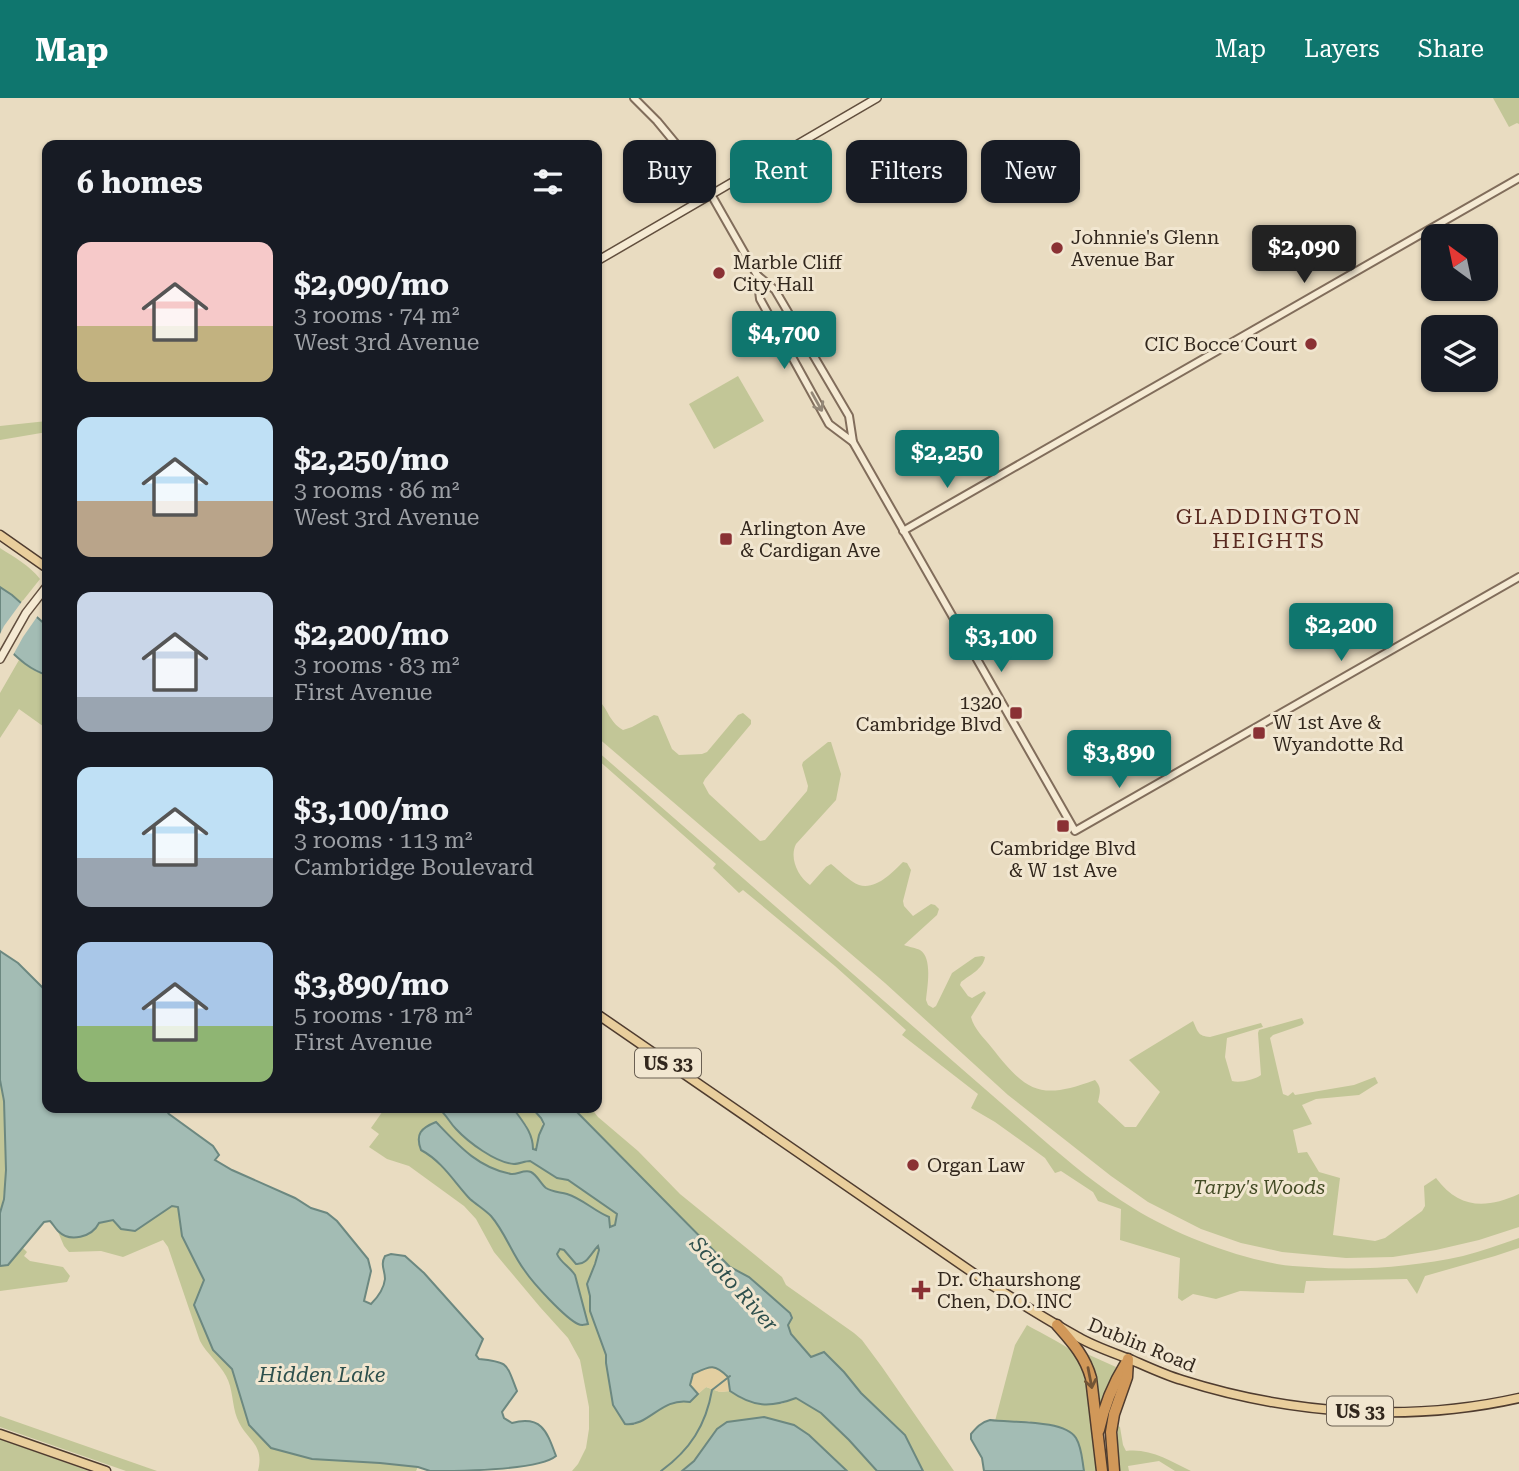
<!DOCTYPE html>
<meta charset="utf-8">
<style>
:root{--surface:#171b24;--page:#242831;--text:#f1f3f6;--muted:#9ea1a6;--accent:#0f766e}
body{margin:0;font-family:"Roboto Serif",serif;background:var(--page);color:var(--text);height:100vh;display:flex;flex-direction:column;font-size:26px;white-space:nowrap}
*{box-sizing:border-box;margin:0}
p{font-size:23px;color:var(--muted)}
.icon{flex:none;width:38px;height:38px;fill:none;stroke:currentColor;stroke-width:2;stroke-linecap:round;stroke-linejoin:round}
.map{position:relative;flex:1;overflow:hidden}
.sheet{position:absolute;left:42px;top:42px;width:560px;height:973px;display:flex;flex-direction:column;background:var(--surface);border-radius:14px;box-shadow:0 2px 5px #0004}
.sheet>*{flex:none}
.top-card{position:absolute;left:623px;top:42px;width:665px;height:63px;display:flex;gap:14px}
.needle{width:46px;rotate:327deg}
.tools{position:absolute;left:1421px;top:126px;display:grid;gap:14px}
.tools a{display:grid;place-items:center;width:77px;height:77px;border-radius:14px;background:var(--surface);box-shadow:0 2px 5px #0004;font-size:35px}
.price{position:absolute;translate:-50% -60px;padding:0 16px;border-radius:7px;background:var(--accent);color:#fff;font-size:23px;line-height:46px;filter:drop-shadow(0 2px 4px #0008)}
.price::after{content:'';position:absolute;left:50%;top:42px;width:21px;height:16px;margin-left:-10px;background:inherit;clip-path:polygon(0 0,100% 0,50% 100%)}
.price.on{background:#222;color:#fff}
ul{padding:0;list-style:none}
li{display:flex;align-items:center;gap:21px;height:175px;padding:0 35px}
li span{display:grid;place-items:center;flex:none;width:196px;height:140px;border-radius:14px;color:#555}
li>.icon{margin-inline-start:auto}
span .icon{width:84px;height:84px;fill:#fffc;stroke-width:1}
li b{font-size:30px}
h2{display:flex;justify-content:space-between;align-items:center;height:84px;padding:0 35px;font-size:30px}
.pill{padding:0 24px;border-radius:14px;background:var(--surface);box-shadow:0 2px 5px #0004;font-size:24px;line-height:63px}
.pill.on{background:var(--accent);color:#fff}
header{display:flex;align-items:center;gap:42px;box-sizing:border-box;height:98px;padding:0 35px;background:var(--accent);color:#fff}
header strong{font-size:33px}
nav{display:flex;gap:38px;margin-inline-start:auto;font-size:24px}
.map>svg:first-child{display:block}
.green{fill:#c2c697}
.sand{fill:#e3cfa1}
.water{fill:#a3bcb4;stroke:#6c8880;stroke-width:2}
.pier{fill:#e9dcc1}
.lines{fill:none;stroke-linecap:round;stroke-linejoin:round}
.stream{stroke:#6c8880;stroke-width:2}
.tertiary-casing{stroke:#816d5b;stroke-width:10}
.secondary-casing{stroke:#624f3e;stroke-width:10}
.primary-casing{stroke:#4f3c2f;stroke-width:11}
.motorway-casing{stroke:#4f3c2f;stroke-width:13}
.tertiary{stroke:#f5ead3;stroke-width:6}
.secondary{stroke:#f5ead3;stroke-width:7}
.primary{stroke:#e9ce9c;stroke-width:8}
.motorway{stroke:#d19859;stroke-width:10}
.oneway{stroke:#948878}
.oneway2{stroke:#725435}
.poi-dot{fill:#8a3134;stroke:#f1e6d0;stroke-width:2.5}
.labels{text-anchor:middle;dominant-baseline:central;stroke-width:6;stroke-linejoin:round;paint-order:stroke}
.shield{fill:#f1e6d0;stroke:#6b6053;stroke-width:2}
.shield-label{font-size:18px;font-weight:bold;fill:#32271d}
.poi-label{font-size:19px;fill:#32271d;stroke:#f1e6d0;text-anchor:start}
.park-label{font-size:19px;font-style:italic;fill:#444c26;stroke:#f1e6d0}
.street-label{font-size:19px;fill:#32271d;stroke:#f1e6d0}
.neighbourhood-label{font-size:21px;letter-spacing:2px;fill:#5a2b21;stroke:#f1e6d0}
.water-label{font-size:21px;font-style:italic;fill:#2e504d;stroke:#f1e6d0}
</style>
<header>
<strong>Map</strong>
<nav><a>Map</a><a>Layers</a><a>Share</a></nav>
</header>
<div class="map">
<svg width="1519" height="1373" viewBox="0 0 1519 1373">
<rect width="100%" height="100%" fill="#e9dcc1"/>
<!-- green -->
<g class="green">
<path d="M1493,0H1519V26L1517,25L1509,29Z"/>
<path d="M738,278L764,323L714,351L689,306Z"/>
<path d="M47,323V334L0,342V328Z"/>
<path d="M0,450C14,459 30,468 40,481L21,505L0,489Z"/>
<path d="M19,562L35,573L47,577V631L19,611L0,640V595Z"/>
<path d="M597,601C609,611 608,623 623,632L632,629L654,617L658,618L672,651L679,657L702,656L707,654L738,617L743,615L751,622V626L705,681L703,685L709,696L760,743L765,742L807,693L808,688L802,667L803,664L828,644H831L841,676L836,702L796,746C789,760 798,779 810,787L826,769L831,766C839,772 850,784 859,787C876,792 892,775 903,764L907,765L911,772L903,803L904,808L913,818L931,806L935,807L939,811L937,817L904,847C909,849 916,850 920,852C933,860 927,890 926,902L928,907L933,910L936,908L952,875L975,859L982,858L985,859C983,871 970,877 961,884L960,887L968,898L972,900L984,893L986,895L971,919C974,931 985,941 992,950C1027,995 1041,1002 1095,982C1102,990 1100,994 1098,1004L1125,1029H1136L1160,994L1129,962L1193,923C1198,934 1198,938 1210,939L1261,925L1263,929L1227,940L1225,959L1232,983C1240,985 1254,982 1261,977L1258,935L1259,932L1302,920L1304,925L1302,927L1273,937L1270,940L1283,996L1288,998L1293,994L1295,997L1354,987L1375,979L1378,985L1359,997L1316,1001L1302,1007L1312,1026L1293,1032L1298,1055L1307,1054L1319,1074L1340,1080L1333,1137L1375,1143L1385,1140L1422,1113L1425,1108L1424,1088L1436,1080C1459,1111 1486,1111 1519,1096V1129L1479,1142L1436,1152L1393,1159L1346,1160L1282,1154L1241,1145L1201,1131L1148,1104L1111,1078L1008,997L885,885L597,639Z"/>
<path d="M597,653L1040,1039C1069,1064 1100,1090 1133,1110C1175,1136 1229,1157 1277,1166C1287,1168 1298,1168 1309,1169C1361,1173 1412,1169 1463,1158C1482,1153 1501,1146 1519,1140V1150L1495,1158L1425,1178L1417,1196L1407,1181L1306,1183L1304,1195L1240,1193L1216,1201L1193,1196L1182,1203L1178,1200L1180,1160L1120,1142L1121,1111L1098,1103L1093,1094L1061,1073L1055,1075L1045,1060L995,1024L971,1010L978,996L902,937L906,932L835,868L743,792L739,795L713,770L716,766L597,661Z"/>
<path d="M0,982C7,1022 10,1075 0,1115Z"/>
<path d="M385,1010H438C447,1017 449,1024 456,1031C468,1045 494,1064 514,1066C519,1066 525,1063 530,1063L557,1080L568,1082L617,1116L615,1128L610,1129L609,1119L597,1114L585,1104L569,1097L548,1092L532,1074L523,1073L514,1077L484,1068L457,1046L436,1024L421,1052C443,1064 454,1085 471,1102C478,1108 486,1113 492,1120C505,1135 512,1154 524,1171C532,1184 564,1218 577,1226C582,1228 582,1227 587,1227L571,1171L558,1159L557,1156L560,1151L564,1152L576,1166L587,1163L589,1156L598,1147L599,1152L596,1166L587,1186L590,1198V1213L606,1257V1265L634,1327L668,1307L698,1296L706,1289L720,1294L730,1293L742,1301L781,1306L796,1300L821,1315L849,1342L877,1373H847L809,1337L717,1331L694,1363L682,1373H572L578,1366L586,1350L589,1331V1309L580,1262L568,1240L540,1209L494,1154L476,1121L464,1108L409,1068L387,1061L369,1049L379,1036L371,1030Z"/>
<path d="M513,1010H532C550,1029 540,1030 536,1052L533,1051L527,1028Z"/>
<path d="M573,1010H591L598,1019L638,1053L680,1096L782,1179L786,1187L854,1235L862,1242L882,1269L954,1373H923L905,1337L861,1295L844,1274L824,1254L811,1259L809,1256L791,1236L787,1227L749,1179L730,1169Z"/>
<path d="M172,1107L179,1109L182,1138L204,1183L213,1252L232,1271L249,1327L271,1350L418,1369L416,1373H258C265,1345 246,1343 237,1320C232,1307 233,1290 226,1278C219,1265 207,1256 200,1243L168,1149L163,1142L123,1159L101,1153L69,1154L64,1148L58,1134L74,1139L99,1125L114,1122L135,1133Z"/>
<path d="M22,1149L27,1154L24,1158L30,1163L63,1169L70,1178L67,1184L0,1193V1168L8,1167Z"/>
<path d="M1027,1227C1042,1236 1068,1247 1078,1259C1090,1274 1094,1350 1097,1373H1084L1080,1350L1029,1323L1006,1325L995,1323L1015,1247Z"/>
<path d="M1087,1256L1116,1269L1105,1296L1099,1317Z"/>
<path d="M0,1318L157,1373H126L0,1329Z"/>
<path d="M1118,1328L1120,1329L1123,1347L1126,1353C1150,1350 1170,1363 1191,1373H1175L1159,1363L1128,1368L1129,1373H1119L1117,1350Z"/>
<path d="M0,1341L89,1373H0Z"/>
</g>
<!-- sand -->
<path class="sand" d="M709,1269L719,1270L728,1279L730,1293L720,1294L706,1289L698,1296L690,1287L693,1276Z"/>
<!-- water -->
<g class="water">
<path d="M0,489L12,497L47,528V577C27,571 15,557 0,543Z"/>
<path d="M0,853L18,865L47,894V1010H164L169,1016L213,1048L219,1057L215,1062L232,1072L295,1100L311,1110L327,1115L337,1123L368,1161L371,1173L364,1203L371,1206C378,1199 384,1190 385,1181C385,1172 380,1167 385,1158L391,1156L405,1158L424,1175L483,1241L476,1257L479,1261C509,1264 506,1265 517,1293L502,1314L504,1320L512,1325C542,1317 547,1334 556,1358C538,1373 458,1373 430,1373L418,1369L380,1365L312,1361L271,1350L249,1327L232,1271L213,1252L194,1207L204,1182L182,1138L178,1109L172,1108L135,1133L121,1131L113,1122L99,1125C92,1139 70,1145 58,1133C55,1130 53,1126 50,1123L44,1124L8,1167L0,1168V1115L4,1101L6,1072L4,1003L0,982Z"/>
<path d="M438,1010H513C522,1023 533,1034 533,1051L536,1052L539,1037L544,1026L541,1020L532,1010H573L730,1169L749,1179L790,1215L792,1220L788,1227L791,1236L811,1259L824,1254L844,1274L861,1295L905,1337L923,1373H877L849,1342L821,1315L796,1300C770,1310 753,1309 730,1293L728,1279C714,1265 710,1268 693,1276L690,1287L698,1296L690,1304C661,1299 649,1329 625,1326L613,1307L606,1265V1257L590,1213V1198L587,1186L595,1166L599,1152L598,1148C591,1155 587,1167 576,1166L564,1152L560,1151L557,1156C560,1164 570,1169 575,1177L588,1226C583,1227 582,1228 578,1226C565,1220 533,1185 525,1173C512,1156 505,1134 491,1118C485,1112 477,1107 470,1101C454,1084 443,1064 421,1052C415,1036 421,1030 436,1024C458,1047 478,1070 511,1076C517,1077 524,1071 531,1074C537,1077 541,1086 546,1090C552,1094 560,1094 567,1096C583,1101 594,1113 609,1119L610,1129L615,1127L617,1116L568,1082L557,1080L530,1063C525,1063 519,1066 514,1066C496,1065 468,1044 456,1031C449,1024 447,1017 438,1010Z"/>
<path d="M764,1319L794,1327L809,1337L847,1373H682L694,1363L717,1331L727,1324Z"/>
<path d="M990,1322C1011,1325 1064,1321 1076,1340C1082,1350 1082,1362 1084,1373H984L982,1360L971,1341V1336C976,1330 981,1324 990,1322Z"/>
</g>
<!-- pier -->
<path class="pier" d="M23,502L39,516L23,539L12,559L0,548V536L4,528Z"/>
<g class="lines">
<!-- stream -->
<path class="stream" d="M661,1373C690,1352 706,1327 712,1292L730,1278"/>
<!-- tertiary casing -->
<g class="tertiary-casing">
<g id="tertiary">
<path d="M634,0L657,23L681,52L704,84L757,177L775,192L849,318L853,344L1075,733L1519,479"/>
<path d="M757,177L760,201L829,326L853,344"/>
<path d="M903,433L1519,80"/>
</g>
</g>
<!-- secondary casing -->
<g class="secondary-casing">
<g id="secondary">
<path d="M597,163L877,0"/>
<path d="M0,561L26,515L47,488"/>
</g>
</g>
<!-- primary casing -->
<g class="primary-casing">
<g id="primary">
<path d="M0,437L47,470"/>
<path d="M597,916L982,1181C1014,1201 1045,1221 1078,1239C1095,1249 1114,1255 1132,1262C1148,1269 1165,1277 1182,1282C1289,1316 1408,1325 1519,1300"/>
<path d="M0,1336L106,1373"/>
</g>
</g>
<!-- motorway casing -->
<g class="motorway-casing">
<g id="motorway">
<path d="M1057,1227C1072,1244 1085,1258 1091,1280L1102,1373"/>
<path d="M1099,1332C1104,1308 1113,1286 1126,1265"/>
<path d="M1114,1373L1111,1334L1114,1316L1127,1279L1128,1261"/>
</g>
</g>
<!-- tertiary -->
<use href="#tertiary" class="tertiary"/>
<!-- secondary -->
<use href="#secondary" class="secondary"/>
<!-- primary -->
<use href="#primary" class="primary"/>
<!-- motorway -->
<use href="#motorway" class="motorway"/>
</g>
<!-- one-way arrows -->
<defs><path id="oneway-shaft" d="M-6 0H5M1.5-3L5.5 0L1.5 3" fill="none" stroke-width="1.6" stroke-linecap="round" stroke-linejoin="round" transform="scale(1.75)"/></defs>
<use class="oneway" href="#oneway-shaft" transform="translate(817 304) rotate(61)"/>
<use class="oneway2" href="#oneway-shaft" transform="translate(1090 1280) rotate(79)"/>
<!-- markers -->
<g class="poi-dot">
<circle cx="1057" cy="150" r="7"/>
<circle cx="719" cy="175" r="7"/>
<circle cx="1311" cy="246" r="7"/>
<rect x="719" y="434" width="14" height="14" rx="3.5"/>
<rect x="1009" y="608" width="14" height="14" rx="3.5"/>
<rect x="1252" y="628" width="14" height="14" rx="3.5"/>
<rect x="1056" y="721" width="14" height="14" rx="3.5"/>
<circle cx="913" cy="1067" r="7"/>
<path d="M917.5 1181.5h7v7h7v7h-7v7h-7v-7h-7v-7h7z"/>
</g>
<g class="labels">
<!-- shield labels -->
<g class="shield">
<rect x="635" y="950.5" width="66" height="29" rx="5"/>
<rect x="1327" y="1298.5" width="66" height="29" rx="5"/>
</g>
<g class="shield-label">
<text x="668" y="965">US 33</text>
<text x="1360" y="1313">US 33</text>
</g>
<!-- poi labels -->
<g class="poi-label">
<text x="1071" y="139">Johnnie's Glenn<tspan x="1071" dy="22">Avenue Bar</tspan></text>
<text x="733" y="164">Marble Cliff<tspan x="733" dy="22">City Hall</tspan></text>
<text x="1297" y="246" text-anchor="end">CIC Bocce Court</text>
<text x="740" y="430">Arlington Ave<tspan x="740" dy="22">&amp; Cardigan Ave</tspan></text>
<text x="1002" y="604" text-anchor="end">1320<tspan x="1002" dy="22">Cambridge Blvd</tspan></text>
<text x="1273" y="624">W 1st Ave &amp;<tspan x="1273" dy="22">Wyandotte Rd</tspan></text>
<text x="1063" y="750" text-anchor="middle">Cambridge Blvd<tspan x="1063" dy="22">&amp; W 1st Ave</tspan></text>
<text x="927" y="1067">Organ Law</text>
<text x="937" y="1181">Dr. Chaurshong<tspan x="937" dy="22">Chen, D.O. INC</tspan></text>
</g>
<!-- park labels -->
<g class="park-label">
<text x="1259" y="1089">Tarpy's Woods</text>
</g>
<!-- street labels -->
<g class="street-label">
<text transform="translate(1142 1247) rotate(22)">Dublin Road</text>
</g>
<!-- neighbourhood labels -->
<g class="neighbourhood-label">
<text x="1269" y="419">GLADDINGTON<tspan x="1269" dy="24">HEIGHTS</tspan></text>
</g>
<!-- water labels -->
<g class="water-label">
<text transform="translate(734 1186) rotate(48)">Scioto River</text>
<text x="322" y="1277">Hidden Lake</text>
</g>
</g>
</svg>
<div class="tools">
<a><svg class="needle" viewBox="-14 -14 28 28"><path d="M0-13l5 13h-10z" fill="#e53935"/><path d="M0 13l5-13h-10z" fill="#9ea1a6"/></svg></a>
<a><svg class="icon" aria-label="layers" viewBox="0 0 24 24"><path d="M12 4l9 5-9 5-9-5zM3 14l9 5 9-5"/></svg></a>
</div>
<b class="price on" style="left:1304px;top:187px">$2,090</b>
<b class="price" style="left:784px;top:273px">$4,700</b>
<b class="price" style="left:947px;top:392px">$2,250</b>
<b class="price" style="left:1341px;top:565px">$2,200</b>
<b class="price" style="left:1001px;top:576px">$3,100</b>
<b class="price" style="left:1119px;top:692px">$3,890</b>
<div class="top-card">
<a class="pill">Buy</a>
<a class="pill on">Rent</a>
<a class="pill">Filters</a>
<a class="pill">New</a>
</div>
<section class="sheet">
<h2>6 homes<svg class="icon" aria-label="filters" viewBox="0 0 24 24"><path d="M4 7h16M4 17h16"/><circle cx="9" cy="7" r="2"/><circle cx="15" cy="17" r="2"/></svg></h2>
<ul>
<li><span style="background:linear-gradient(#f6c9c9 60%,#c2b280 0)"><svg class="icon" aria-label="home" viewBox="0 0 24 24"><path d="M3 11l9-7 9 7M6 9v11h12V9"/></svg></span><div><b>$2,090/mo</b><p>3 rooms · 74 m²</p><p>West 3rd Avenue</p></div></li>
<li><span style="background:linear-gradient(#bfe0f5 60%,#b9a48a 0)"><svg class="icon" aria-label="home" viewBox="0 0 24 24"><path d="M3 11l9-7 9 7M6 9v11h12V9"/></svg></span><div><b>$2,250/mo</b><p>3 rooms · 86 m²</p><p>West 3rd Avenue</p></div></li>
<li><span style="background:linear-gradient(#c9d6e8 75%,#9aa5b1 0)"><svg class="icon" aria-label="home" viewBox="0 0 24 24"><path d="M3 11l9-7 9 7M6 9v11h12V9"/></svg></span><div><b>$2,200/mo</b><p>3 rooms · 83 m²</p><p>First Avenue</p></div></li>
<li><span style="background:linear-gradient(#bfe0f5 65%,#9aa5b1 0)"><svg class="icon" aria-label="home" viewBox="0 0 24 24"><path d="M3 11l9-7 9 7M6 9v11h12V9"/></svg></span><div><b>$3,100/mo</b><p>3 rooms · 113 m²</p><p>Cambridge Boulevard</p></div></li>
<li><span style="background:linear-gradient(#a9c7e8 60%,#8fb573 0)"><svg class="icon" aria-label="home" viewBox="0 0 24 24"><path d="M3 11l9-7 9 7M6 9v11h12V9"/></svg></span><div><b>$3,890/mo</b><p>5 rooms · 178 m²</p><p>First Avenue</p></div></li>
</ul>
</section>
</div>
